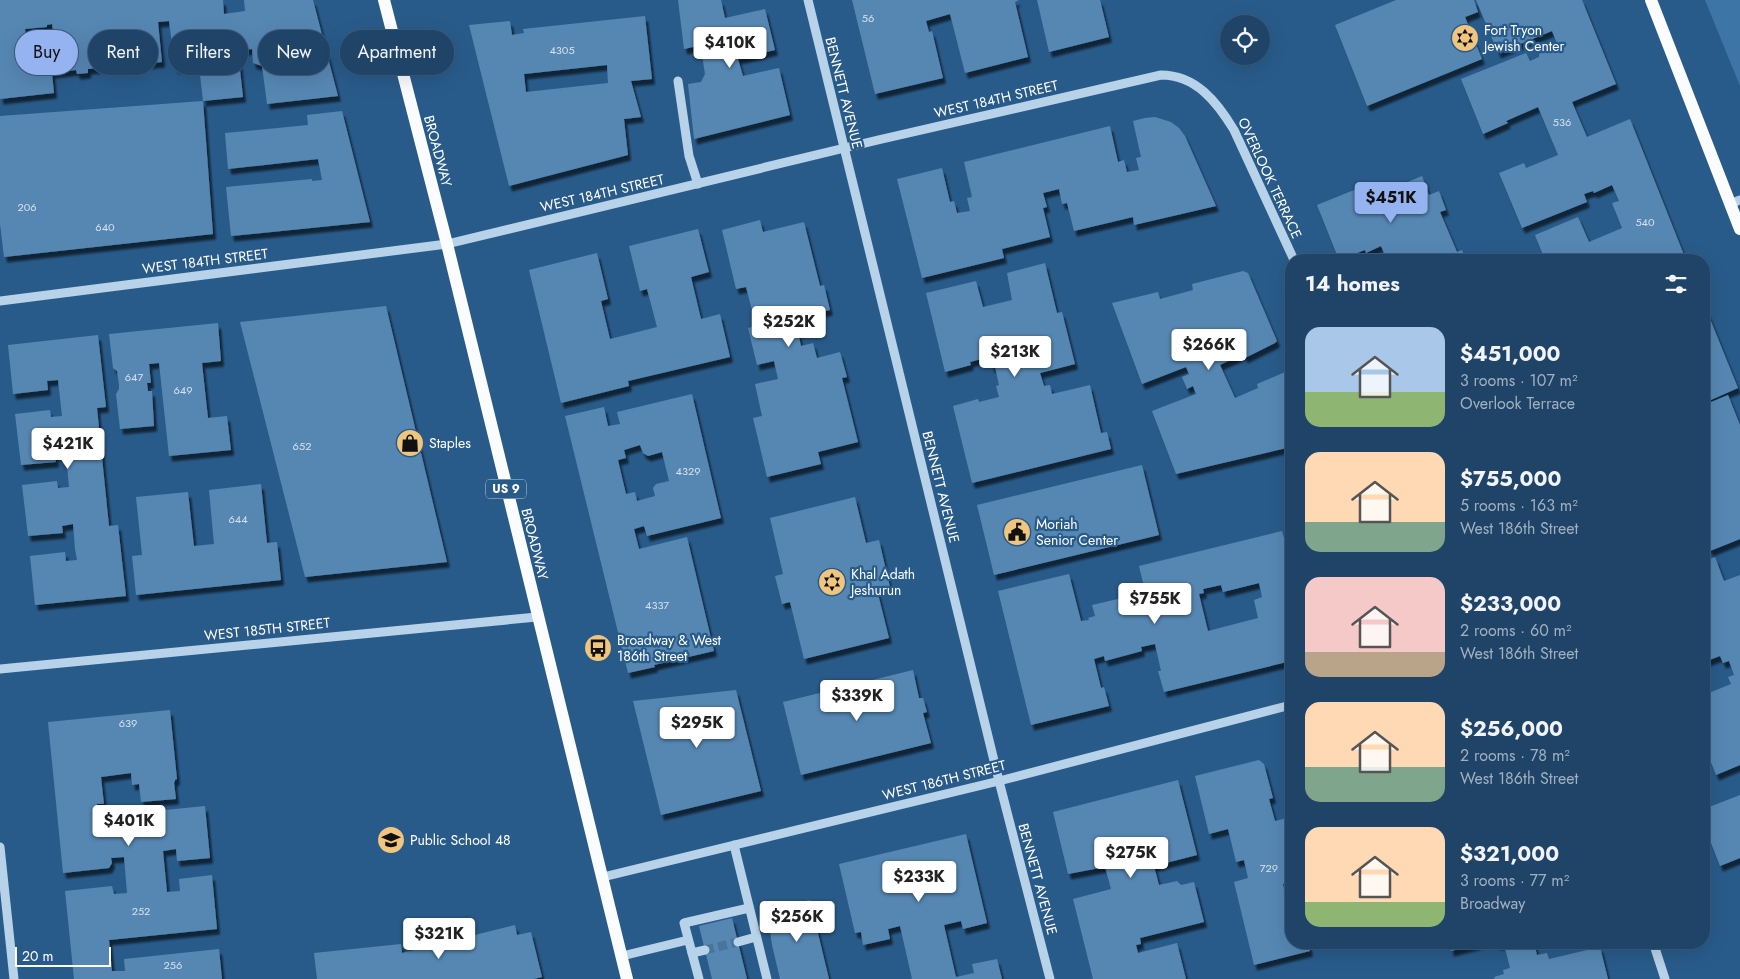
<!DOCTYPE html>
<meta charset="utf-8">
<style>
:root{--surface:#1f4468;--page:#2c4e71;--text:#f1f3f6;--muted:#a1b0c0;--line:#3c5c7c;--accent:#95b2f1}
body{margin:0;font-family:Jost,sans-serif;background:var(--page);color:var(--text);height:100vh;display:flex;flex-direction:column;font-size:19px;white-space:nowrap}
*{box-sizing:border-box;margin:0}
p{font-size:16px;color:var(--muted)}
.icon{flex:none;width:28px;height:28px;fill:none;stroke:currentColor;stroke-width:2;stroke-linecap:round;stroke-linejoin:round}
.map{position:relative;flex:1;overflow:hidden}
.panel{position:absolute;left:1285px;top:254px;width:425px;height:695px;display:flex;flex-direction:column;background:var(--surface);border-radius:20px;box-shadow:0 5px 20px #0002,0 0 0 1px var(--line)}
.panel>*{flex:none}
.hud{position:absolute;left:15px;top:30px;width:475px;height:45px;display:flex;gap:10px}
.buttons{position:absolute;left:1220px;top:15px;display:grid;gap:10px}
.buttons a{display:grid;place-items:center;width:50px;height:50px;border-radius:50%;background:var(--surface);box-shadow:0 5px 20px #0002,0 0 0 1px var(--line);font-size:25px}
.scale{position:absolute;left:15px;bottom:12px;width:96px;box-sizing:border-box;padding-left:5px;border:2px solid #fff;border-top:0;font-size:14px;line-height:18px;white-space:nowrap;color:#fff;-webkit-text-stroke:4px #295b8a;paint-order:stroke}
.price{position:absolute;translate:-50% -42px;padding:0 11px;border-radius:5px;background:#fff;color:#222;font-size:16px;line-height:32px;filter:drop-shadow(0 1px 2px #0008)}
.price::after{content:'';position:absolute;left:50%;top:30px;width:15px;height:11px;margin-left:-8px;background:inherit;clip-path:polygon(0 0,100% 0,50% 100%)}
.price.selected{background:var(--accent);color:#111}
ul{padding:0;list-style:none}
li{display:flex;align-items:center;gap:15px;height:125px;padding:0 20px}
li span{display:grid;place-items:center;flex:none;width:140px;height:100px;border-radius:15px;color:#555}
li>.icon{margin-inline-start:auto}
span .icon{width:60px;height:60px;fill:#fffc;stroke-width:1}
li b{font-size:21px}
h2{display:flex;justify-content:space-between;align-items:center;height:60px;padding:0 20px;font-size:21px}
.pill{padding:0 18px;border-radius:22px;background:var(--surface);box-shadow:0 5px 20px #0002,0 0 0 1px var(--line);font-size:18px;line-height:45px}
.pill.selected{background:var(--accent);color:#111}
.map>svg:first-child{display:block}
.green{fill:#3e75a7}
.building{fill:#5687b3;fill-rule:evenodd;filter:url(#shadow)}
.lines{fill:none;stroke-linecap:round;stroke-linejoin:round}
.minor-tunnel{stroke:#49749c;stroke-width:9;stroke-dasharray:9 4.5;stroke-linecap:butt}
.minor{stroke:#b7d2e9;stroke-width:9}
.major{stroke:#fafcfe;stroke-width:12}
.labels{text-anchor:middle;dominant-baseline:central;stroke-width:4.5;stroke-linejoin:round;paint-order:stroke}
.number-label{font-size:11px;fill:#d5e1ec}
.shield{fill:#295b8a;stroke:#bfcedc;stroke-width:1}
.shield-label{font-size:12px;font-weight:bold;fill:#fff}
.poi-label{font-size:14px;fill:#fff;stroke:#295b8a;text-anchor:start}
.street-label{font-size:14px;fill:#fff;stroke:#295b8a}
</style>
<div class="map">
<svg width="1740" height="979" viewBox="0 0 1740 979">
<defs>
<filter id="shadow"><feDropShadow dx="3" dy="5.5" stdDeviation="1" flood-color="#0009"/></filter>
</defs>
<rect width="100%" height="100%" fill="#295b8a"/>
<!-- green -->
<path class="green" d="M1705,0H1740V86Z"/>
<!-- building -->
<g class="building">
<path d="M0,0H223L224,14L245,11L244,0H313L338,96L267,104L262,66L253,63L252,49L238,51L243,97L203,101L199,66L175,68L169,21L158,22L162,62L88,69V73L77,74L76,70L52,73L54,93L0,99ZM52,24L55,44L49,45L51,64L33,66L30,40L26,37L25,29L47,27V25Z"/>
<path d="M678,0H721L725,18L765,9L775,50L738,59L743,76L779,68L790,115L694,139L688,84L701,82L705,74L702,55H704L702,45L684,49Z"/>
<path d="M852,0H1019L1015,2L1028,57L965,73L950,14L926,21L929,32L932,31L943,78L875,94Z"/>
<path d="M1037,0H1100L1109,37L1049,52Z"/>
<path d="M1396,0H1474L1478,12L1465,17L1482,59L1367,106L1335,25Z"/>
<path d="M1476,0H1582L1616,84L1572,102L1587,137L1630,119L1686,260H1627L1625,254L1611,260H1545L1535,235L1578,217L1589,242L1622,228L1612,203L1619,201L1612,185L1594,193L1593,191L1584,194L1587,202L1522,228L1499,173L1524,163L1526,168L1558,155L1538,107L1506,121L1508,123L1483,134L1461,79L1526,53L1530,61L1539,57V54L1558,46L1552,31L1498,53Z"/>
<path d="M645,16L652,79L631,81L641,117L624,119L628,155L509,186L469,25L510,21L512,35L524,33L523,29ZM607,65L608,83L526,92L524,74Z"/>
<path d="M203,101L213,234L4,257L0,224V116Z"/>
<path d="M342,111L370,222L231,236L226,187L312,179V181L322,180L318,159L228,169L225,133L308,125L307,115Z"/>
<path d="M1155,117L1171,122L1179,128L1185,136L1216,206L1134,225L1133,217L1074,231L1067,203L1062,204L1059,189L1043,193L1047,207L1043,208L1050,237L1002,249L1004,258L922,278L897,179L942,168L950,202L954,201L957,213L970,211L967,198L972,197L964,162L1110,126L1118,162L1124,160L1127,172L1139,170L1136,158L1141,157L1133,121L1145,118Z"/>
<path d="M1422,176L1429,195L1439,191L1446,210L1440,212L1457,252L1462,250L1466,260H1387L1381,246L1366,253L1365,250L1339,260L1317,205L1359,188L1362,197L1368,195L1369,198Z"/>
<path d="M760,220L763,232L804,222L820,286L824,285L830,310L807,315L811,330L798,332L801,346L813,343L817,358L840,352L847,377L842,378L858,442L818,452L821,464L767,477L753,418L762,416L755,384L778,379L774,361L757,365L748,328L756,326L746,287L736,289L722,230Z"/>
<path d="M698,229L709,272L691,277L701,319L720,314L730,357L628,381L629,386L561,403L529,270L597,253L608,299L601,301L610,339L657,327L647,289L640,291L629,246Z"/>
<path d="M1045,263L1057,313L1062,312L1075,364L1040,373L1044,386L1050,385L1052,394L1090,385L1101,433L1107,432L1111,449L972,483L953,406L978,399L979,402L999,397L996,386L999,385L995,367L992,368L989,357L970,362L971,365L945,372L926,293L976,281L983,307L1012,300L1007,273Z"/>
<path d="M1243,271L1248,273L1277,341L1275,343L1245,358L1243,354L1220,365L1235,398L1258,388L1257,384L1290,370L1291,371V447L1176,474L1152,411L1196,394L1193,386L1187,389L1182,377L1189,374L1186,367L1142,384L1112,303L1158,292L1160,299L1193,290L1192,284Z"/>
<path d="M1704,304L1738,388L1704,403Z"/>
<path d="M386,306L447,562L305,577L240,322Z"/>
<path d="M218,323L221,361L202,363L208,418L227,416L231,450L169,456L159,363L149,364L151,383H147L148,391H152L154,426L120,429L116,394L119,389V385L117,371L113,368L109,334Z"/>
<path d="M98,335L106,407L97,408L109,526L118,525L126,596L35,605L30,556L65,552L66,561L77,560L75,549L73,524L62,526L63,533L28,536L22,485L57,481L58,488L69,487L66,454L55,455L56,462L21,465L15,414L50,410L51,417L62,416L58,380L47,381L48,390L13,394L8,345Z"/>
<path d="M692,394L721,518L647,536L644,526L634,529L639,549L687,537L714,651L654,665L655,667L628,673L565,416L604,407L608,426L620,424L617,412ZM640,445L643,453L648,456L662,452L669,481L656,484L653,488L655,496L637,501L635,492L626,494L618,460L626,458L624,450Z"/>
<path d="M1728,395L1740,425V539L1710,551L1708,547L1704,549V405Z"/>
<path d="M1142,465L1159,535L994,575L977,505Z"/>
<path d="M261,484L267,543L277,542L281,580L136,595L132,556L142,555L136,497L188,492L194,546L214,544L209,490Z"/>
<path d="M855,497L866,543L879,540L890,587L877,590L889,638L804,659L790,602L782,604L775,576L783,574L770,518Z"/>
<path d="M1282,531L1291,562V661L1164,692L1158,671H1161L1155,644L1141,647L1142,651L1105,661L1104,656L1094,659L1101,688L1104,687L1109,706L1031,725L998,591L1069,574L1081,621L1089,620L1088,618L1095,616L1092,605L1135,595L1137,601L1147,599L1139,566ZM1259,583L1262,597L1254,600L1258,618L1208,631L1199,594L1204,593L1203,589L1221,585L1223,592Z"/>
<path d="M1715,557L1724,581L1740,575V765L1716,775L1704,744V695L1731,684L1728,677L1734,675L1729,661L1723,663L1720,656L1704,662V562Z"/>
<path d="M913,670L919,698H923L927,712L923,713L931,743L801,775L783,702Z"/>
<path d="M736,690L761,791L661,815L633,701Z"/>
<path d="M170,710L177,779L175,780V782H174L176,799L141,802L139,784L132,785L131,773L101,777L104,804H97L98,818L106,817V816L205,806L210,858L177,861L176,849L163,851L167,892L180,891L179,879L212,875L217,929L109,940L112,971H125L124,959L219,949L222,979H74L65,891L112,886L114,894L127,893L124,857L111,858L112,863L109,868L63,873L48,722Z"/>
<path d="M1259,760L1264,764L1273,798L1269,799L1275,821L1291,817V874L1290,876L1291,882L1283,884L1285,893L1291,892V942H1308L1310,951L1254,965L1234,882L1248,878L1244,860L1236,862L1228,829L1209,834L1195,776Z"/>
<path d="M1178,780L1197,855L1154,866L1159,885L1177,881L1181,885L1194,882L1204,922L1140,938L1141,944L1136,945L1138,953L1177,943L1186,979H1093L1073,899L1111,889L1105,867L1068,874L1053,812Z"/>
<path d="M1740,795V858L1720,866L1704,825V809Z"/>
<path d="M966,834L987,923L963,929L961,921L944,925L956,977L974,973L972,964L997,959L1002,979H912L900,926L888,929L890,939L863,945L861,932L855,933L839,864Z"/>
<path d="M810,900L829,979H780L772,945L767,911Z"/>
<path d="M732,918L747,979H712L699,926Z"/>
<path d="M515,925L517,935L531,932L542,977L534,979H317L314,953L401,944L402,953Z"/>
<path d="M1449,942H1483V943L1451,951Z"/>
<path d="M1497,942H1534L1537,955L1547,953L1549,959L1600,947L1608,979H1495L1494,977L1504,974L1503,970L1510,968L1504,944L1497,945Z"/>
</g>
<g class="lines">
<!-- minor-tunnel -->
<path class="minor-tunnel" d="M705,950L738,942"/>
<!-- minor -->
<g class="minor">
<path d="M808,0L999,781L1050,979"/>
<path d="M678,81L689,156L698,184"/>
<path d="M1730,204L1740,200"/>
<path d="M0,301L447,244L878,140L1161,75C1196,75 1217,102 1234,130L1294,260"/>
<path d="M0,669L537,617"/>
<path d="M734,845L767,979"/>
<path d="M0,847L14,979"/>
<path d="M603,877L999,781L1291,705"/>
<path d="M738,942L756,937"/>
<path d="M1653,942L1665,979"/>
<path d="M692,953L705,950"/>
<path d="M622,956L688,940"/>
<path d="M699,979L684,923L749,908"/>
</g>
<!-- major -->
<g class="major">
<path d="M384,0L447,244L627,979"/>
<path d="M1651,0L1740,229"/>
</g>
</g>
<!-- icons -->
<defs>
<g id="synagogue-disc" transform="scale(1.4375)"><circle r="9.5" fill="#f0c67e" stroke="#295b8a"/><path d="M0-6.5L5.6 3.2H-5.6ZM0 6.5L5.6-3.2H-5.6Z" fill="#111"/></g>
<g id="shop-disc" transform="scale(1.4375)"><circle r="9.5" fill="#f0c67e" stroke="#295b8a"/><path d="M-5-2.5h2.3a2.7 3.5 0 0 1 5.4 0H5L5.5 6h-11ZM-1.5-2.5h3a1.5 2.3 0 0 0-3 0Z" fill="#111"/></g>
<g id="civic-disc" transform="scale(1.4375)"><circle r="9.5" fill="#f0c67e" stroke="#295b8a"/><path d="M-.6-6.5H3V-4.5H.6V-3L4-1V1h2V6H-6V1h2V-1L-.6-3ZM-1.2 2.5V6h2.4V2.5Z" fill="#111"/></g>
<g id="bus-disc" transform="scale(1.4375)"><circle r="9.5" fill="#f0c67e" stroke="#295b8a"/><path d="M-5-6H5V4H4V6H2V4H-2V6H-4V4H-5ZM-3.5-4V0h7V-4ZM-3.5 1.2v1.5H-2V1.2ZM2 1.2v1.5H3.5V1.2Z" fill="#111"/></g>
<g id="school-disc" transform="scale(1.4375)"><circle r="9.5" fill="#f0c67e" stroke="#295b8a"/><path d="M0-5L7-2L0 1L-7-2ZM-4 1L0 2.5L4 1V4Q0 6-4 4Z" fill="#111"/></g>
</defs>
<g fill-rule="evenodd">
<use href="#synagogue-disc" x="1465" y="38"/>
<use href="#shop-disc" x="410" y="443"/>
<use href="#civic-disc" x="1017" y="532"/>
<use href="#synagogue-disc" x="832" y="582"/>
<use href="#bus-disc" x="598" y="648"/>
<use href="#school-disc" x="391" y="840"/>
</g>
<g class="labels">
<!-- number labels -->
<g class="number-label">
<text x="868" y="18">56</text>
<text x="562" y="50">4305</text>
<text x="1562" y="122">536</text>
<text x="27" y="207">206</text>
<text x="1645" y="222">540</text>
<text x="105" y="227">640</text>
<text x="134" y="377">647</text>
<text x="183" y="390">649</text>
<text x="302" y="446">652</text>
<text x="688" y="471">4329</text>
<text x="238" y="519">644</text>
<text x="657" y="605">4337</text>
<text x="128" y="723">639</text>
<text x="1269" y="868">729</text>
<text x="141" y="911">252</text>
<text x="173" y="965">256</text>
</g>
<!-- shield labels -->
<rect class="shield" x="486" y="479.5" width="40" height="19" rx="4"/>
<g class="shield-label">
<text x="506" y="489">US 9</text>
</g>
<!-- poi labels -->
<g class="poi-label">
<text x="1484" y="30">Fort Tryon<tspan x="1484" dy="16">Jewish Center</tspan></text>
<text x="429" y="443">Staples</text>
<text x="1036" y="524">Moriah<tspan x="1036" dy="16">Senior Center</tspan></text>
<text x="851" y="574">Khal Adath<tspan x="851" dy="16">Jeshurun</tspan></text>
<text x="617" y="640">Broadway &amp; West<tspan x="617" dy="16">186th Street</tspan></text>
<text x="410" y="840">Public School 48</text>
</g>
<!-- street labels -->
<g class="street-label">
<text transform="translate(844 93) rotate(76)">BENNETT AVENUE</text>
<text transform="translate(996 99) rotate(-13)">WEST 184TH STREET</text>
<text transform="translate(438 151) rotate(75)">BROADWAY</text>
<text transform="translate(1270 178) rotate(65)">OVERLOOK TERRACE</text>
<text transform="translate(602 193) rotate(-13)">WEST 184TH STREET</text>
<text transform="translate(205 261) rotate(-7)">WEST 184TH STREET</text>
<text transform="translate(941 487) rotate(76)">BENNETT AVENUE</text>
<text transform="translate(535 544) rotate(76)">BROADWAY</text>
<text transform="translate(267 629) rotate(-6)">WEST 185TH STREET</text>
<text transform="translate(944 780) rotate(-14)">WEST 186TH STREET</text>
<text transform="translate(1038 879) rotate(75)">BENNETT AVENUE</text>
</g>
</g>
</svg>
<div class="buttons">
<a><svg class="icon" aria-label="locate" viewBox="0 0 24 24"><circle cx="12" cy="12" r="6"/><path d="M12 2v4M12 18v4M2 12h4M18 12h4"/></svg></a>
</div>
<div class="scale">20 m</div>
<b class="price" style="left:730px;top:69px">$410K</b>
<b class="price selected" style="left:1391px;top:224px">$451K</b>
<b class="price" style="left:789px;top:348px">$252K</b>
<b class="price" style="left:1209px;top:371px">$266K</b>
<b class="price" style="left:1015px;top:378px">$213K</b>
<b class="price" style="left:68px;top:470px">$421K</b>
<b class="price" style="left:1155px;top:625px">$755K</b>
<b class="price" style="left:857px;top:722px">$339K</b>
<b class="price" style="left:697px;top:749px">$295K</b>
<b class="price" style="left:129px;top:847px">$401K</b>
<b class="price" style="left:1131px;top:879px">$275K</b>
<b class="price" style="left:919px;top:903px">$233K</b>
<b class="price" style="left:797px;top:943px">$256K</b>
<b class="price" style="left:439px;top:960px">$321K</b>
<div class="hud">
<a class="pill selected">Buy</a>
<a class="pill">Rent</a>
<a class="pill">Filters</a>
<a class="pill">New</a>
<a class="pill">Apartment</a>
</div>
<section class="panel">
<h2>14 homes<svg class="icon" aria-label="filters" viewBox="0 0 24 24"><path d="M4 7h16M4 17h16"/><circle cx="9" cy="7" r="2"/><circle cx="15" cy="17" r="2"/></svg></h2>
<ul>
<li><span style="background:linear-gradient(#a9c7e8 65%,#8fb573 0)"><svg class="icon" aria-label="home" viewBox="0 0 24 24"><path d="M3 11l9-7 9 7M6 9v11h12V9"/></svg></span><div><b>$451,000</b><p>3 rooms · 107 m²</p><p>Overlook Terrace</p></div></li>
<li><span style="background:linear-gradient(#ffd9b3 70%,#7fa58c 0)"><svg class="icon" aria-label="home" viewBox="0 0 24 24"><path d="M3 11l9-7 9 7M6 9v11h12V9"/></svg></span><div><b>$755,000</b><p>5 rooms · 163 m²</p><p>West 186th Street</p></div></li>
<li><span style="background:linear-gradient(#f6c9c9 75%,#b9a48a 0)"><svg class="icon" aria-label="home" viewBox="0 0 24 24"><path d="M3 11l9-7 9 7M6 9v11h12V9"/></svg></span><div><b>$233,000</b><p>2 rooms · 60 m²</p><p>West 186th Street</p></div></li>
<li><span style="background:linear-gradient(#ffd9b3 65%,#7fa58c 0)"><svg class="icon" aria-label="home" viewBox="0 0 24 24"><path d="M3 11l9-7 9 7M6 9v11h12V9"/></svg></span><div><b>$256,000</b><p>2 rooms · 78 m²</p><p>West 186th Street</p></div></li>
<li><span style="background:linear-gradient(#ffd9b3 75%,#8fb573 0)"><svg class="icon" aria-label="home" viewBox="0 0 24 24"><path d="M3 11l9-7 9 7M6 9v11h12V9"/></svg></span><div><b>$321,000</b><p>3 rooms · 77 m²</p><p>Broadway</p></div></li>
</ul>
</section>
</div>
